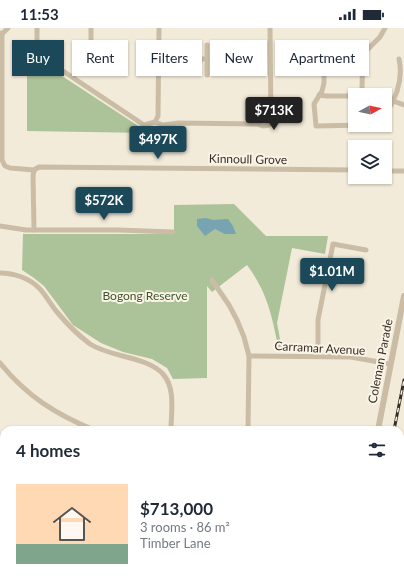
<!DOCTYPE html>
<meta charset="utf-8">
<style>
:root{--surface:#fff;--page:#f6f6f7;--text:#1f2937;--muted:#747a83;--accent:#1b4959}
body{margin:0;font-family:Lato,sans-serif;background:var(--page);color:var(--text);height:100vh;display:flex;flex-direction:column;font-size:15px;white-space:nowrap}
*{box-sizing:border-box;margin:0}
p{font-size:13px;color:var(--muted)}
.icon{flex:none;width:22px;height:22px;fill:none;stroke:currentColor;stroke-width:2;stroke-linecap:round;stroke-linejoin:round}
.map{position:relative;flex:1;overflow:hidden}
.side{position:absolute;left:0px;top:398px;width:404px;height:156px;display:flex;flex-direction:column;background:var(--surface);border-radius:12px 12px 0 0;box-shadow:0 1px 3px #0004}
.side>*{flex:none}
.top-card{position:absolute;left:12px;top:12px;width:380px;height:36px;display:flex;gap:8px}
.needle{width:26px;rotate:82deg}
.buttons{position:absolute;left:348px;top:60px;display:grid;gap:8px}
.buttons a{display:grid;place-items:center;width:44px;height:44px;border-radius:0px;background:var(--surface);box-shadow:0 1px 3px #0004;font-size:20px}
.price{position:absolute;translate:-50% -34px;padding:0 9px;border-radius:4px;background:var(--accent);color:#fff;font-size:13px;line-height:26px;filter:drop-shadow(0 1px 2px #0008)}
.price::after{content:'';position:absolute;left:50%;top:24px;width:12px;height:9px;margin-left:-6px;background:inherit;clip-path:polygon(0 0,100% 0,50% 100%)}
.price.active{background:#222;color:#fff}
ul{padding:0;list-style:none}
li{display:flex;align-items:center;gap:12px;height:100px;padding:0 16px}
li span{display:grid;place-items:center;flex:none;width:112px;height:80px;border-radius:0px;color:#555}
li>.icon{margin-inline-start:auto}
span .icon{width:48px;height:48px;fill:#fffc;stroke-width:1}
li b{font-size:17px}
h2{display:flex;justify-content:space-between;align-items:center;height:48px;padding:0 16px;font-size:17px}
.tag{padding:0 14px;border-radius:0px;background:var(--surface);box-shadow:0 1px 3px #0004;font-size:14px;line-height:36px}
.tag.active{background:var(--accent);color:#fff}
.status{display:flex;justify-content:space-between;align-items:center;height:28px;padding:0 20px;background:var(--surface);direction:ltr}
.status svg{height:11px;fill:currentColor}
.map>svg:first-child{display:block}
.green{fill:#acc299}
.water{fill:#78a3b0}
.lines{fill:none;stroke-linecap:round;stroke-linejoin:round}
.minor{stroke:#cbbda5;stroke-width:5}
.tertiary{stroke:#cbbda5;stroke-width:6}
.rail-casing{stroke:#362e27;stroke-width:3}
.rail{stroke:#faf4e6;stroke-width:1.5;stroke-dasharray:4.5;stroke-linecap:butt}
.labels{text-anchor:middle;dominant-baseline:central;stroke-width:4;stroke-linejoin:round;paint-order:stroke}
.street-label{font-size:12px;fill:#362e27;stroke:#faf4e6}
.park-label{font-size:12px;fill:#3d552a;stroke:#faf4e6}
</style>
<div class="status"><b>11:53</b><svg viewBox="0 0 49 12"><path d="M0 12V9h3v3zM5 12V6h3v6zM10 12V3h3v9zM15 12V0h3v12zM26 1h20v11H26zM47 4h2v5h-2z"/></svg></div>
<div class="map">
<svg width="404" height="554" viewBox="0 0 404 554">
<rect width="100%" height="100%" fill="#f2ebda"/>
<!-- green -->
<g class="green">
<path d="M27,25L149,105L27,103Z"/>
<path d="M234,176L266,208H328L325,226L292,220L277,295L282,322H279C272,289 268,265 247,237L212,264L207,258V350L173,351L167,340L152,331L123,324L101,315L73,297L44,258L34,250L22,242L23,206H174V177Z"/>
</g>
<!-- water -->
<path class="water" d="M206,190L213,192L228,191L233,198L236,206H225L215,201L205,208L197,198V191Z"/>
<g class="lines">
<!-- minor -->
<g class="minor">
<path d="M37,0V23L39,27L144,97L155,94L158,88L159,0"/>
<path d="M91,0V14"/>
<path d="M0,5L2,6L8,0"/>
<path d="M2,6V132L5,138L10,140L34,142"/>
<path d="M158,31H207"/>
<path d="M207,47V17"/>
<path d="M319,67L327,68H355"/>
<path d="M358,67L360,66L362,60L363,24"/>
<path d="M393,73L404,77"/>
<path d="M387,84C397,68 403,49 399,31"/>
<path d="M155,94L163,97L178,95L257,96L263,98L269,97L271,91L270,0"/>
<path d="M364,97L316,98L314,76L322,63L324,55V27L326,25L330,23H366L380,9L385,0"/>
<path d="M385,143H404"/>
<path d="M0,198L26,202H118L173,204"/>
<path d="M34,202L33,148L34,142L39,139L355,142"/>
<path d="M0,245C14,245 29,250 39,260C46,267 51,277 57,284C67,296 78,307 90,316C112,330 146,328 163,346C176,361 171,384 171,402"/>
<path d="M212,252L229,277L237,292L244,309L249,328L248,402"/>
<path d="M249,328L351,329L390,336"/>
<path d="M318,328V292L333,216L366,222"/>
<path d="M0,335C27,368 55,386 94,402"/>
<path d="M0,441L4,446"/>
<path d="M0,519H4"/>
<path d="M78,554V550"/>
<path d="M246,554V550"/>
<path d="M401,554L404,539"/>
</g>
<!-- tertiary -->
<g class="tertiary">
<path d="M378,402L404,268"/>
<path d="M171,554L173,550"/>
<path d="M178,554L180,550"/>
</g>
<!-- rail casing -->
<g class="rail-casing">
<g id="rail">
<path d="M394,402L404,352"/>
<path d="M361,554L362,550"/>
<path d="M368,554L369,550"/>
</g>
</g>
<!-- rail -->
<use href="#rail" class="rail"/>
</g>
<g class="labels">
<!-- street labels -->
<g class="street-label">
<text transform="translate(248 131) rotate(1)">Kinnoull Grove</text>
<text transform="translate(320 320) rotate(3)">Carramar Avenue</text>
<text transform="translate(380 333) rotate(-79)">Coleman Parade</text>
</g>
<!-- park labels -->
<g class="park-label">
<text x="145" y="267">Bogong Reserve</text>
</g>
</g>
</svg>
<div class="buttons">
<a><svg class="needle" viewBox="-14 -14 28 28"><path d="M0-13l5 13h-10z" fill="#e53935"/><path d="M0 13l5-13h-10z" fill="#747a83"/></svg></a>
<a><svg class="icon" aria-label="layers" viewBox="0 0 24 24"><path d="M12 4l9 5-9 5-9-5zM3 14l9 5 9-5"/></svg></a>
</div>
<b class="price active" style="left:274px;top:103px">$713K</b>
<b class="price" style="left:158px;top:132px">$497K</b>
<b class="price" style="left:104px;top:193px">$572K</b>
<b class="price" style="left:332px;top:264px">$1.01M</b>
<div class="top-card">
<a class="tag active">Buy</a>
<a class="tag">Rent</a>
<a class="tag">Filters</a>
<a class="tag">New</a>
<a class="tag">Apartment</a>
</div>
<section class="side">
<h2>4 homes<svg class="icon" aria-label="filters" viewBox="0 0 24 24"><path d="M4 7h16M4 17h16"/><circle cx="9" cy="7" r="2"/><circle cx="15" cy="17" r="2"/></svg></h2>
<ul>
<li><span style="background:linear-gradient(#ffd9b3 75%,#7fa58c 0)"><svg class="icon" aria-label="home" viewBox="0 0 24 24"><path d="M3 11l9-7 9 7M6 9v11h12V9"/></svg></span><div><b>$713,000</b><p>3 rooms · 86 m²</p><p>Timber Lane</p></div></li>
</ul>
</section>
</div>
